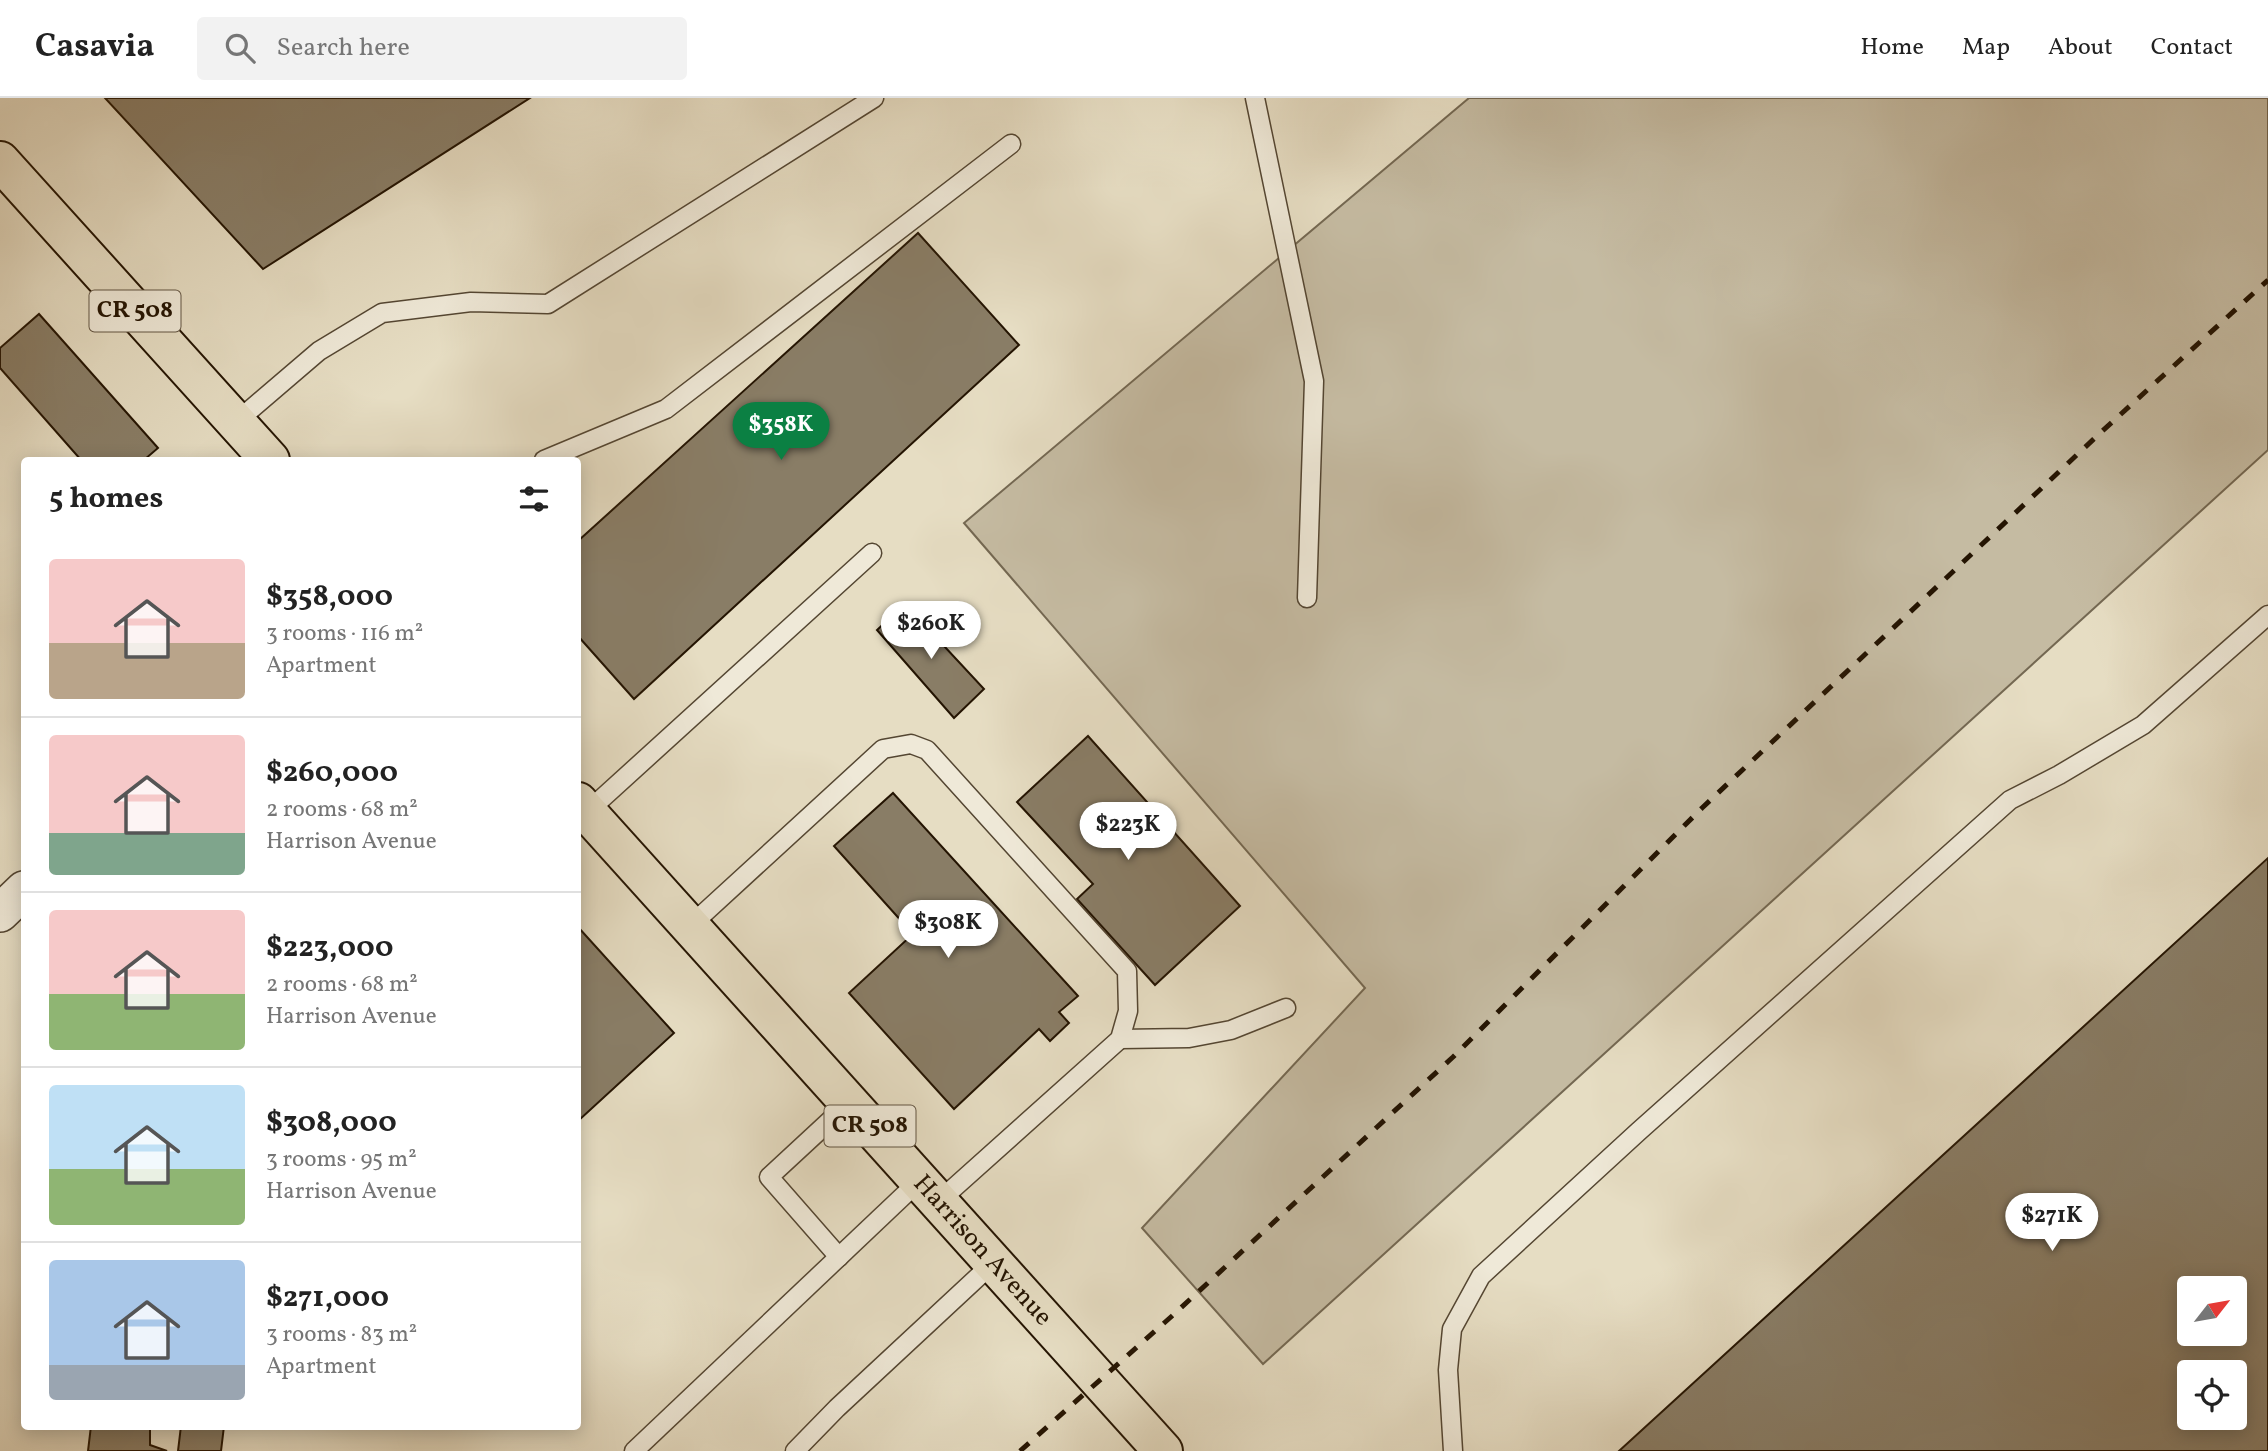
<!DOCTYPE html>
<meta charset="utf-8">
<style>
:root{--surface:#fff;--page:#f2f2f2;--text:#222;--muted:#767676;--line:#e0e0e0;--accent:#0b8043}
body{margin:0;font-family:Vollkorn,serif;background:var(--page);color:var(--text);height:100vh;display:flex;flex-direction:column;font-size:26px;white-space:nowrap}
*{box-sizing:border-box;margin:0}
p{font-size:23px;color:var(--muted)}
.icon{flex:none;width:38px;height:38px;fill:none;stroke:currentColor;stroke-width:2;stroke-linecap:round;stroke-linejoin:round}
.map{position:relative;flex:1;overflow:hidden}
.panel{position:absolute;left:21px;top:359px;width:560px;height:973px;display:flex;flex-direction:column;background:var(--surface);border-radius:7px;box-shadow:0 4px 18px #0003}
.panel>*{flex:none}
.needle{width:46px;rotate:59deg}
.controls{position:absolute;left:2177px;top:1178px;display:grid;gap:14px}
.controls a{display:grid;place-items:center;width:70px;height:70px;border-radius:7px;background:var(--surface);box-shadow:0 4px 18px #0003;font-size:35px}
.price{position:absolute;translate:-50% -60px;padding:0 16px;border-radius:24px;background:#fff;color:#222;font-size:23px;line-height:46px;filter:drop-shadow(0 2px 4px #0008)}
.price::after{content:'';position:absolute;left:50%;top:42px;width:21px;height:16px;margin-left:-10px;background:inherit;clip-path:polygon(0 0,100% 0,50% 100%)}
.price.current{background:var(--accent);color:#fff}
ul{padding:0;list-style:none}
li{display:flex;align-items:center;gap:21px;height:175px;padding:0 28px}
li+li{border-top:2px solid var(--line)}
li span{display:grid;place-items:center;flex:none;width:196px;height:140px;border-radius:7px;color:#555}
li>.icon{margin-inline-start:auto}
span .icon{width:84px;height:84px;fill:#fffc;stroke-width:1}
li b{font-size:30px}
h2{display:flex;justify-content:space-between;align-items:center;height:84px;padding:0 28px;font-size:30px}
header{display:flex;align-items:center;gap:42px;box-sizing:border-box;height:98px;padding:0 35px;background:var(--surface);border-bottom:2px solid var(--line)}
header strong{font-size:33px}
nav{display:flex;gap:38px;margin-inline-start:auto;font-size:24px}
.search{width:490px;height:63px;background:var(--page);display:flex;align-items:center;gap:18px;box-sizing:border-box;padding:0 24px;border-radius:7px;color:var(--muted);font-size:26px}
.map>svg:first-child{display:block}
.green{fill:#c5bba2;stroke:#746852;stroke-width:2}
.building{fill:#897d66;stroke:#241402;stroke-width:2;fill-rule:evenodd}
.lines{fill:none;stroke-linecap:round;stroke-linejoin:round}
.service-casing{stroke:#544632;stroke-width:21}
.minor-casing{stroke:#544632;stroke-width:40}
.primary-casing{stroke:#241402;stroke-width:42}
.service{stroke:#efe9d8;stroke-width:18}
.minor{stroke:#efe9d8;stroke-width:37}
.primary{stroke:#e6ddc3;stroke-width:38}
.rail{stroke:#241402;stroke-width:5;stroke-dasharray:12 12;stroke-linecap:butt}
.labels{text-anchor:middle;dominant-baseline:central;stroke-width:5;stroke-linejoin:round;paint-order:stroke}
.shield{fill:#efe9d8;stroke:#615442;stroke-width:2}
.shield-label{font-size:24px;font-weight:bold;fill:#241402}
.street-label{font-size:26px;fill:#241402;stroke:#efe9d8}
</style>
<header>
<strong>Casavia</strong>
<div class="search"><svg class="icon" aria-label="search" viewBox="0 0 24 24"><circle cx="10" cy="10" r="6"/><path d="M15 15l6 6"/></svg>Search here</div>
<nav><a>Home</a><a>Map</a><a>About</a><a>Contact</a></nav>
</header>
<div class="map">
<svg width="2268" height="1353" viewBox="0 0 2268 1353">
<rect width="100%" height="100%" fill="#e6ddc3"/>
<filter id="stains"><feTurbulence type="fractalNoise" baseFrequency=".00286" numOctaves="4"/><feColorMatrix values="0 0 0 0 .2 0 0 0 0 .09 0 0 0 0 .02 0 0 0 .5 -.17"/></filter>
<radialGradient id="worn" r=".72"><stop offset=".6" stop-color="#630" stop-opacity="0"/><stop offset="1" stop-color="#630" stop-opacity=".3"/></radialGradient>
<!-- green -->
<path class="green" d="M1469,0H2268V352L1263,1266L1142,1130L1365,890L964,425Z"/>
<!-- building -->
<g class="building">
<path d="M105,0H530L263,171Z"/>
<path d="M918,135L1019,247L634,601L578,538V443Z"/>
<path d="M39,216L158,350L144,362H81L0,270V250Z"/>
<path d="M905,506L984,591L954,620L877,532Z"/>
<path d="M1088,638L1240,808L1155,887L1077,801L1093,786L1017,704Z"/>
<path d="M893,695L1078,898L1059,914L1069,925L1050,943L1039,931L954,1011L849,895L913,836L834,748Z"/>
<path d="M2268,760V1353H1619ZM2189,1190H2235V1236H2189ZM2189,1274H2235V1320H2189Z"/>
<path d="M578,829L674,935L578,1023Z"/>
<path d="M91,1328H150V1347L167,1353H88Z"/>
<path d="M181,1328H224L221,1353H178Z"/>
</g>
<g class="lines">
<!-- service casing -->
<g class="service-casing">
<g id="service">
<path d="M1255,0L1314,283L1307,500"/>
<path d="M236,324L319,253L382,215L471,204L548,206L874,0"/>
<path d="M544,362L666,311L1011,46"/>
<path d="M587,714L872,455"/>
<path d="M690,828L883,651L911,646L927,652L1127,873L1128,913L1120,941L938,1104"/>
<path d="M1120,941L1189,940L1231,932L1286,910"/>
<path d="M839,1159L769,1079L849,1005"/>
<path d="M634,1353L919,1083"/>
<path d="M795,1353L837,1310L993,1165"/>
<path d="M1453,1353L1448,1272L1452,1231L1481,1178L1639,1033L2010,702L2059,677L2143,627L2268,517"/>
</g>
</g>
<!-- minor casing -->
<g class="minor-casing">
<path id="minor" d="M0,815L24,792"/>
</g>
<!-- primary casing -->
<g class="primary-casing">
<g id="primary">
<path d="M0,63L270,362"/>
<path id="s1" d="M578,704L1163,1353"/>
</g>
</g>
<!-- service -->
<use href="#service" class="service"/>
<!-- minor -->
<use href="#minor" class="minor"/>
<!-- primary -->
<use href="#primary" class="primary"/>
<!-- rail -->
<path class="rail" d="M1020,1353L1172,1218L1453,959L1702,710L2098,337L2268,182"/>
</g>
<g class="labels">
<!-- shield labels -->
<g class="shield">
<rect x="89.5" y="192.5" width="91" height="41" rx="5"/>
<rect x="824.5" y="1007.5" width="91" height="41" rx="5"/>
</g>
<g class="shield-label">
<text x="135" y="213">CR 508</text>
<text x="870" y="1028">CR 508</text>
</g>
<!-- street labels -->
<g class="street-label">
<text stroke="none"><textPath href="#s1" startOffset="604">Harrison Avenue</textPath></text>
</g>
</g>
<rect width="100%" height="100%" filter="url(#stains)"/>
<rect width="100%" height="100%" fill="url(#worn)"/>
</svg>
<div class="controls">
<a><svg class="needle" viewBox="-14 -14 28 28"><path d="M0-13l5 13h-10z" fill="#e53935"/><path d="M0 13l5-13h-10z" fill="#767676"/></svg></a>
<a><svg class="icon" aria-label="locate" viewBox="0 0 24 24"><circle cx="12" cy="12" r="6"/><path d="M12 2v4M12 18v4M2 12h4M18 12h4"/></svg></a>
</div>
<b class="price current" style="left:781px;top:364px">$358K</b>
<b class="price" style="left:931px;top:563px">$260K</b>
<b class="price" style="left:1128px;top:764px">$223K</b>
<b class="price" style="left:948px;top:862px">$308K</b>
<b class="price" style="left:2052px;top:1155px">$271K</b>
<section class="panel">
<h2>5 homes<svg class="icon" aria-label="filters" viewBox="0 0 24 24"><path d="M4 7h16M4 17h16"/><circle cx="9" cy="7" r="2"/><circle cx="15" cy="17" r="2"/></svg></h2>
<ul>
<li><span style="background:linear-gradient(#f6c9c9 60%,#b9a48a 0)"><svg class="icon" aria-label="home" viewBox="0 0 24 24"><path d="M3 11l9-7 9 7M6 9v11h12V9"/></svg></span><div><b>$358,000</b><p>3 rooms · 116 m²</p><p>Apartment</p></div></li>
<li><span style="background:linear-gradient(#f6c9c9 70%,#7fa58c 0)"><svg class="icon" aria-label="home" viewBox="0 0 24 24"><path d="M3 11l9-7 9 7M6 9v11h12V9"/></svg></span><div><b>$260,000</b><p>2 rooms · 68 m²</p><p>Harrison Avenue</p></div></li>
<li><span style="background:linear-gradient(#f6c9c9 60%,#8fb573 0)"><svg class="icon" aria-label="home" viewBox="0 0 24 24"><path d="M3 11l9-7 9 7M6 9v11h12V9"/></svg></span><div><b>$223,000</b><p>2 rooms · 68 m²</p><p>Harrison Avenue</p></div></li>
<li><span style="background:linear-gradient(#bfe0f5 60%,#8fb573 0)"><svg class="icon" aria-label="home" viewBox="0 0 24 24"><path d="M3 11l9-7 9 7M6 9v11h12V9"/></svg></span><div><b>$308,000</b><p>3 rooms · 95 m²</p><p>Harrison Avenue</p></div></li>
<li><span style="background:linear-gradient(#a9c7e8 75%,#9aa5b1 0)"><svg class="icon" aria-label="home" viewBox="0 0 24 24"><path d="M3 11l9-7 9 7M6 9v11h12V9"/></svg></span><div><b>$271,000</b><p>3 rooms · 83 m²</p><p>Apartment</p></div></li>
</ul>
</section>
</div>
